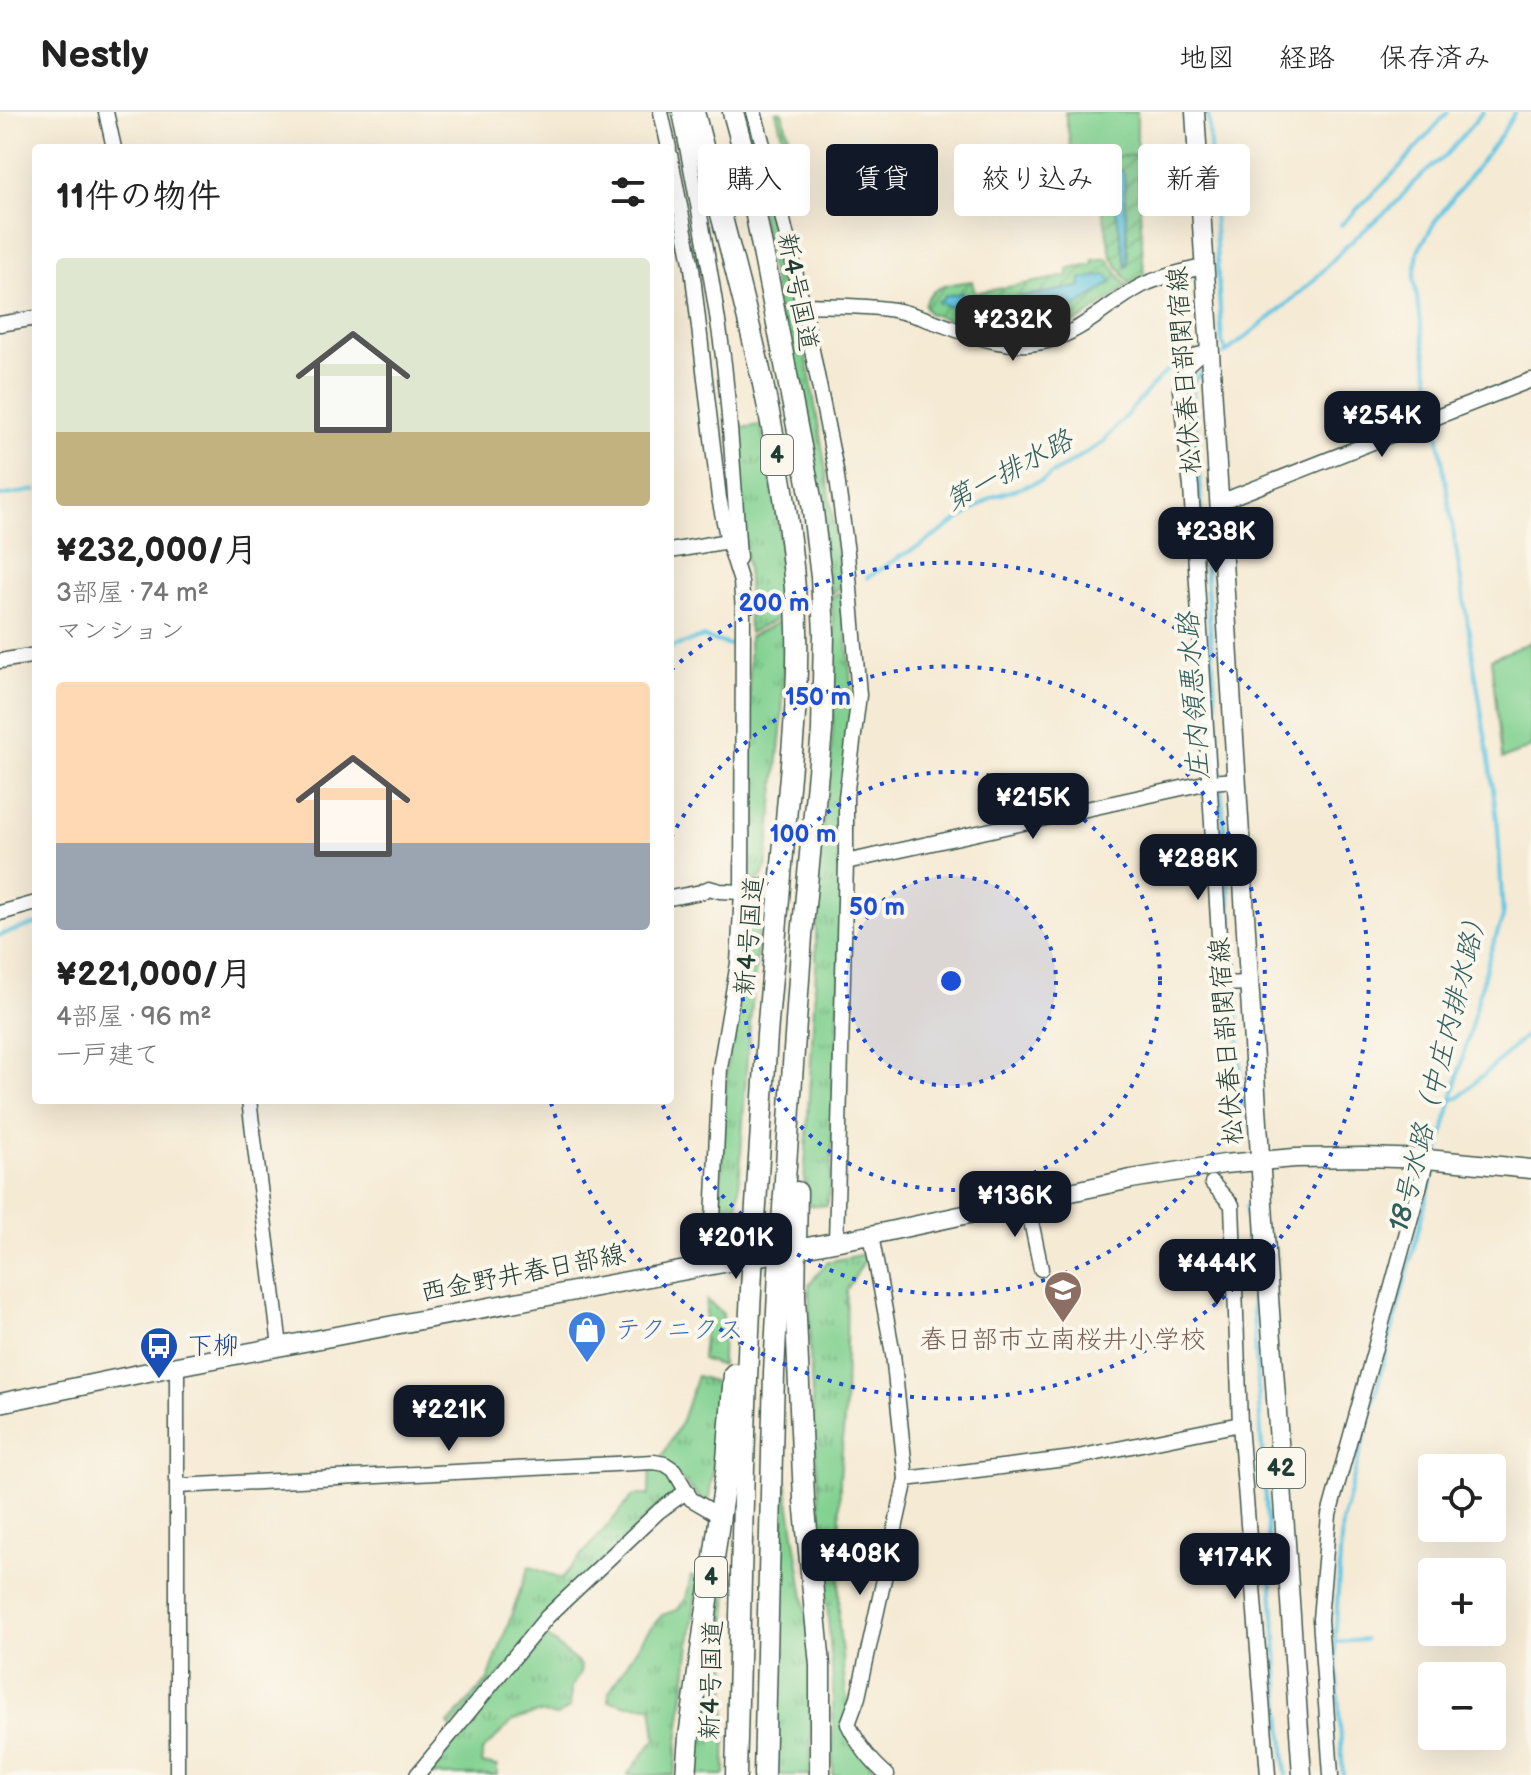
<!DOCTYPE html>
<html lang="ja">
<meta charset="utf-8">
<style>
:root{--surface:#fff;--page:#f6f6f6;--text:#222;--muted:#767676;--line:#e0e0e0;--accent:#111827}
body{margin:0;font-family:"Balsamiq Sans","Klee One",sans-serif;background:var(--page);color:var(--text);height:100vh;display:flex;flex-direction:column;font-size:30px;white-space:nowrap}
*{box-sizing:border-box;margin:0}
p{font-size:26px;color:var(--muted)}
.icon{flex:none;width:44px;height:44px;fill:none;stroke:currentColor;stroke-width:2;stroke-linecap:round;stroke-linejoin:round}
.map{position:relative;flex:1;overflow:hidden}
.side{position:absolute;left:32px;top:32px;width:642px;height:960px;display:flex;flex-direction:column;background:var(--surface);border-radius:8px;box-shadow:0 8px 32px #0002}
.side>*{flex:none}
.guide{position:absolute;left:698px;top:32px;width:712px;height:72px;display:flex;gap:16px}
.tools{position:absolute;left:1418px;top:1342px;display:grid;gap:16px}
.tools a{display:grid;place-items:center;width:88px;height:88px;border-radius:8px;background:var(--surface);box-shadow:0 8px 32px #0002;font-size:40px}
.price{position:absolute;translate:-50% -68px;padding:0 18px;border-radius:16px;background:var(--accent);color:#fff;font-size:26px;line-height:52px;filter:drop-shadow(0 2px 4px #0008)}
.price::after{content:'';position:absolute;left:50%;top:48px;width:24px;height:18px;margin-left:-12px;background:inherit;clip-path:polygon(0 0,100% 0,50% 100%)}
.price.selected{background:#222;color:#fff}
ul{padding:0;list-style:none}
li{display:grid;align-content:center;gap:16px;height:424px;padding:0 24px}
li span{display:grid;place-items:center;height:248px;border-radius:8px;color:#555}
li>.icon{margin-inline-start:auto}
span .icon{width:144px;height:144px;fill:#fffc;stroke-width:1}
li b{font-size:34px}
h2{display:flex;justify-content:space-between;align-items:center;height:96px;padding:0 24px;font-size:34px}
.tag{padding:0 28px;border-radius:8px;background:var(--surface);box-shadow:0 8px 32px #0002;font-size:28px;line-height:72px}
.tag.selected{background:var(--accent);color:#fff}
header{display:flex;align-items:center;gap:48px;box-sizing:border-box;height:112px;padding:0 40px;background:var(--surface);border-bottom:2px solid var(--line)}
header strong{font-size:38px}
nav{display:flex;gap:44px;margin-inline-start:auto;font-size:28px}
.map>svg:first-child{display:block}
.grass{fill:url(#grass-tufts);stroke:#508762;stroke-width:2}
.park{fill:#82d191;stroke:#508762;stroke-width:2}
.garden{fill:url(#garden-furrows);stroke:#508762;stroke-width:2;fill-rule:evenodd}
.water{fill:#64c6e2;stroke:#42828b;stroke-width:2}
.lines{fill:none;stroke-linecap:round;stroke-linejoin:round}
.stream{stroke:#64c6e2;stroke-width:4}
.minor-casing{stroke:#3f574c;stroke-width:17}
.major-casing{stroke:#3f574c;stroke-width:21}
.highway-casing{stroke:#3f574c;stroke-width:23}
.minor{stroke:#fff;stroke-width:14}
.major{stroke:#fff;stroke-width:18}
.highway{stroke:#fff;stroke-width:20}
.ring{fill:none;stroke:#1d4ed8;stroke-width:4;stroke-dasharray:4 8}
.labels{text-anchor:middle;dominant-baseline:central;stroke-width:8;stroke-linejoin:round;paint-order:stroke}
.shield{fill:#fbf7ec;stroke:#61756b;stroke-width:2}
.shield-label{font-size:24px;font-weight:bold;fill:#1f3d34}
.street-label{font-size:26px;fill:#1f3d34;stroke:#fbf7ec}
.shop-label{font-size:26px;fill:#366cbe;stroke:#fbf7ec;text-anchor:start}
.education-label{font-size:26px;fill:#785e54;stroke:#fbf7ec}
.transit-label{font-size:26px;fill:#164399;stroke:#fbf7ec;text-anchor:start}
.water-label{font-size:28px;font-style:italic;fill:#305f60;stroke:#fbf7ec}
.centre{fill:#1d4ed8;stroke:#fbf7ec;stroke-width:4}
.ring-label{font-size:24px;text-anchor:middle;font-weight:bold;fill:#1d4ed8;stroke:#fbf7ec;stroke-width:8;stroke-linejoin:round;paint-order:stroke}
</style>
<header>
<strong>Nestly</strong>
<nav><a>地図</a><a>経路</a><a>保存済み</a></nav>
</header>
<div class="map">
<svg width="1531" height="1663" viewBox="0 0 1531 1663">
<defs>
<pattern id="grass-tufts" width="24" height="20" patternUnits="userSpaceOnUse" patternTransform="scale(2)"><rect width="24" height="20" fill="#82d191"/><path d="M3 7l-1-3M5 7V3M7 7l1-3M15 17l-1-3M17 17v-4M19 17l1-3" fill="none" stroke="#6aab77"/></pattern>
<pattern id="garden-furrows" width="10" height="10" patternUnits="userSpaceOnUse" patternTransform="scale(2)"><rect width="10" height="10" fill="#82d191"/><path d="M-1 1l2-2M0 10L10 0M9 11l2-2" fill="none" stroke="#6aab77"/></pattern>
</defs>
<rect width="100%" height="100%" fill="#fbf7ec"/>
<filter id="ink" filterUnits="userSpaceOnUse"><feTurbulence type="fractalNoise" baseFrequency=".0125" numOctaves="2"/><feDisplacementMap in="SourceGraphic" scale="16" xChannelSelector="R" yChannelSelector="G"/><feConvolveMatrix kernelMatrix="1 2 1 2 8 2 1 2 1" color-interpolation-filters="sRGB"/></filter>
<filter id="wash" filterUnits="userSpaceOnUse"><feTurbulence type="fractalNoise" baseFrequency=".006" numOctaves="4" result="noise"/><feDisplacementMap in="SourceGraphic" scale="32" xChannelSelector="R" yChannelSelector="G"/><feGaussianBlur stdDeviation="1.8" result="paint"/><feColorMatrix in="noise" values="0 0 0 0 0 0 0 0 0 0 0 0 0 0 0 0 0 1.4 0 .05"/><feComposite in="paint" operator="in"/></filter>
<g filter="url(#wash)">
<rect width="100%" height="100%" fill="#f5ead4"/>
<!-- grass -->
<g class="grass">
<path d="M742,0H751C792,156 823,315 842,475L831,481Z"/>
<path d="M732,276L741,316L761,313C773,376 784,439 785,503L749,521L748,468Z"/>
<path d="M843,479L852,584V607L830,1076L827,1094L803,1093L816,857V776L830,655L833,614L834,523L831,485Z"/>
<path d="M785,507L782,610L766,757L760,767L748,769L751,667L749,525Z"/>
<path d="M754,776L762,786L747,945L737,1107L719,1110L726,965L747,778Z"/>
<path d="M869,1141L847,1178L845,1293L840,1367L839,1513L846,1582L851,1596L844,1613L878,1663H833V1572L813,1304L810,1242L809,1173L827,1150Z"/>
<path d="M707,1188L723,1202L722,1254L702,1247Z"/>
<path d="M697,1264L723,1272L722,1300L708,1393L660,1348L682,1308Z"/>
<path d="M650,1354L667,1357L680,1377L652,1399L451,1616L448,1612L488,1568L529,1454L561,1467L634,1383H649Z"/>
<path d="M785,1363L806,1499L813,1567L810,1663H775Z"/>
<path d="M726,1426H728L725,1663H695L702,1596Z"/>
<path d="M691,1464L698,1465L674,1663H627L656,1626L652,1594L628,1593L609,1589V1580L646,1522L662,1503L677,1498L686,1487Z"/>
<path d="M545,1523L581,1554L580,1561L571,1576L570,1596L557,1604L537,1601L513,1609L482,1639V1651L497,1654V1663H425Z"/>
</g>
<!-- park -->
<g class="park">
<path d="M1065,0H1137V43L1073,50Z"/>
<path d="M1531,530V635L1502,647L1491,547Z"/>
</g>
<!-- garden -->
<g class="garden">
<path d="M776,0H782L803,77L796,76Z"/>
<path d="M1137,43L1144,164L1130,173L1111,144L1100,84L1096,73L1099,71L1094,48ZM1124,62L1128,154L1126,155L1110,63Z"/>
<path d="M1107,146L1127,175C1105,190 1083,210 1057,218C1013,234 970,215 928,201L924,193C931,172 953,172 972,169L975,181L1068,164V157L1093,153V148ZM1081,175L992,208L938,189L965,192L988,190Z"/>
</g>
<!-- water -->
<g class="water">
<path d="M1114,57L1121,58L1124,62L1128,154L1126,155L1110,63Z"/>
<path d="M1107,163L1112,170C1095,182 1078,196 1059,204C1019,221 977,203 938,191L937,189L942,188L945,184L962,181L966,192L988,190L1081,175V167Z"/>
</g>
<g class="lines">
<!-- stream -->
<g class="stream">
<path d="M1208,0L1222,230L1227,240"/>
<path d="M1341,113L1396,59L1448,0"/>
<path d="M1224,242L1281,197L1314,168L1346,134L1396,91L1415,69L1446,43L1483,0"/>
<path d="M1202,261L1192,270L1221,666"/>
<path d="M0,384L36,378"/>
<path d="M867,466L901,444L920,434L992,385L1041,369L1102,331L1152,274L1189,236"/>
<path d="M670,536L702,525L730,533"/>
<path d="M1221,674L1239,916L1242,1003"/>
<path d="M0,823L36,812"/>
<path d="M1453,988L1460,985L1479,966L1483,964L1531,918"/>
<path d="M1438,1041L1490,841L1503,805L1498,717L1491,661L1414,167L1418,139L1436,108L1502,22L1515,0"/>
<path d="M1246,1095L1265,1383L1286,1663"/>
<path d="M1335,1530L1365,1528"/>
<path d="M1343,1663L1335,1530L1342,1410L1435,1054"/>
</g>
</g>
</g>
<g filter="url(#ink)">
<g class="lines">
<!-- minor casing -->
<g class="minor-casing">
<g id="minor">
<path d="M106,0L114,36"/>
<path d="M661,0L669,36"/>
<path d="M680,0C697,84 713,167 724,252C731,316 735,381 739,446"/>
<path d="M754,0L778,87L803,193L836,358L847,441L859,583L846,685V750L836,1130"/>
<path d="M670,42L692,156L719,386L728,429L741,470L743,499L742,780L738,851L720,956L711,1152"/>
<path d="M803,193C833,194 865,193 894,198C946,208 993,243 1047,229C1083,220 1109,191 1141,174C1161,164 1184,160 1205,154"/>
<path d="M0,212L36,206"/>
<path d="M1210,240L1198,243L1187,253L1180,278L1191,375L1222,872L1249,871"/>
<path d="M1220,390L1531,268"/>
<path d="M670,439L728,429"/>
<path d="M0,549L36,543"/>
<path d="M846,750L1209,670L1237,668"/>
<path d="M742,775L780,772"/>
<path d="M670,786L701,780L709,776L720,779L742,780"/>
<path d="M0,801L36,791"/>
<path d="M249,988L280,1234"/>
<path d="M1212,1071L1232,1093L1240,1312L1268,1663"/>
<path d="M1027,1090L1041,1157"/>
<path d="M871,1123L893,1242L906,1367L858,1585L848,1612C858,1632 870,1649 887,1663"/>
<path d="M906,1367L1073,1346L1240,1312"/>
<path d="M178,1374L654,1350L665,1352L674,1358L691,1387L720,1404"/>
<path d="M177,1663V1254"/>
<path d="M417,1663L547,1505L659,1399L687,1379"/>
<path d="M1331,1663L1320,1507L1329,1403L1427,1047"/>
</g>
</g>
<!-- major casing -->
<g class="major-casing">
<g id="major">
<path d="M1195,0L1267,1156L1302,1663"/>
<path d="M0,1291L177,1254L871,1123L1131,1067L1224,1052L1295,1046L1364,1045L1427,1047L1531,1057"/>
</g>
</g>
<!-- highway casing -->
<g class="highway-casing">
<g id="highway">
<path d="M694,0C735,157 782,315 795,477C801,551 794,623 787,696C780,771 773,847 767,923C762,995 757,1068 753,1141C743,1315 741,1489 736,1663"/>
<path d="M733,0L743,37L812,391L821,465L824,521L822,619L802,824L780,1139L774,1261L764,1663"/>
<path d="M797,1080L795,1183L804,1387L820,1553V1663"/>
<path d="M686,1663L689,1625L726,1360L734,1262"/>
</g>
</g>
<!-- minor -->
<use href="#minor" class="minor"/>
<!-- major -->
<use href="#major" class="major"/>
<!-- highway -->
<use href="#highway" class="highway"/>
</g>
</g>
<!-- distance rings -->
<circle cx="951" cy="869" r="105" fill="#1d4ed8" fill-opacity=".12"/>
<g class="ring">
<circle cx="951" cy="869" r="105"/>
<circle cx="951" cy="869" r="209"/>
<path d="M671 726A314 314 0 1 1 661 989"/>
<path d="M671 558A418 418 0 1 1 551 991"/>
</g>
<!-- icons -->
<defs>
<g id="school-pin" transform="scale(2)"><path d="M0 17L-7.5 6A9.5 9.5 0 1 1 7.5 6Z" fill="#8d6e63" stroke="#fbf7ec"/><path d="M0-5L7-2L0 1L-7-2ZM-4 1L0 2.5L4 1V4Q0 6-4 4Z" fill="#fff"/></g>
<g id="shop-pin" transform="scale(2)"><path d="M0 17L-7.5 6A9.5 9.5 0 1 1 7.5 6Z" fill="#3f7fe0" stroke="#fbf7ec"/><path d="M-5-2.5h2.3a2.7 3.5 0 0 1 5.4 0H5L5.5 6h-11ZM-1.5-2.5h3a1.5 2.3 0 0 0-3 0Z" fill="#fff"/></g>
<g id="bus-pin" transform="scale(2)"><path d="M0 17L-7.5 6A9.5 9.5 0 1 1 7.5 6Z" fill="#1a4fb4" stroke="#fbf7ec"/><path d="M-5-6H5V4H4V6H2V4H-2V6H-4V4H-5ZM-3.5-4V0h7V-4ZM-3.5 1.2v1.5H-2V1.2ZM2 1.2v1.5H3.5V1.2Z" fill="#fff"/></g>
</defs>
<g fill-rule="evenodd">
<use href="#school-pin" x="1063" y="1178"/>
<use href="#shop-pin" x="587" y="1218"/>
<use href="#bus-pin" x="159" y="1234"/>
</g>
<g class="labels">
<!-- shield labels -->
<g class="shield">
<rect x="761" y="323" width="32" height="40" rx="6"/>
<rect x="1257" y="1336" width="48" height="40" rx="6"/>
<rect x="695" y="1445" width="32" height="40" rx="6"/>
</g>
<g class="shield-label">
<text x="777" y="343">4</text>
<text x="1281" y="1356">42</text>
<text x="711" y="1465">4</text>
</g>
<!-- street labels -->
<g class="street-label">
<text transform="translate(797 180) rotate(79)">新4号国道</text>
<text transform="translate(1185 258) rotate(-94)">松伏春日部関宿線</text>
<text transform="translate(750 824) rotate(-85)">新4号国道</text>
<text transform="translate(1227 929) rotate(-94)">松伏春日部関宿線</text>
<text transform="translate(523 1162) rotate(-11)">西金野井春日部線</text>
<text transform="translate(712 1568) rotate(-88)">新4号国道</text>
</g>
<!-- shop labels -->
<g class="shop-label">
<text x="615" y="1218">テクニクス</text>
</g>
<!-- education labels -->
<g class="education-label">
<text x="1063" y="1228">春日部市立南桜井小学校</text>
</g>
<!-- transit labels -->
<g class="transit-label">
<text x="187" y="1234">下柳</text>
</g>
<!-- water labels -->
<g class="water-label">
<text transform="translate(1009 359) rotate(-28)">第一排水路</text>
<text transform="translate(1194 584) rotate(-94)">庄内領悪水路</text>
<text transform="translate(1439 957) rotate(-76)">18号水路（中庄内排水路）</text>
</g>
</g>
<circle cx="951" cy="869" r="12" class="centre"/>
<g class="ring-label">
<text x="774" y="499">200 m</text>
<text x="818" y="593">150 m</text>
<text x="803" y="730">100 m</text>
<text x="877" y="803">50 m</text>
</g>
</svg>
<div class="tools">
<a><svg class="icon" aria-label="locate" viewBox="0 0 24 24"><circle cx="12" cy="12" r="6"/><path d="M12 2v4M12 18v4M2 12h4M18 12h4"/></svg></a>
<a>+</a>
<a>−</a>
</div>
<b class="price selected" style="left:1013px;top:251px">¥232K</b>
<b class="price" style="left:1382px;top:347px">¥254K</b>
<b class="price" style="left:1216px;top:463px">¥238K</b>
<b class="price" style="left:1033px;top:729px">¥215K</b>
<b class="price" style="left:1198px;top:790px">¥288K</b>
<b class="price" style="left:1015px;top:1127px">¥136K</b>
<b class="price" style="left:736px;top:1169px">¥201K</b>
<b class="price" style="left:1217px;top:1195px">¥444K</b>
<b class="price" style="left:449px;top:1341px">¥221K</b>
<b class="price" style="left:860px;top:1485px">¥408K</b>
<b class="price" style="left:1235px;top:1489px">¥174K</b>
<div class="guide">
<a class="tag">購入</a>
<a class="tag selected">賃貸</a>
<a class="tag">絞り込み</a>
<a class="tag">新着</a>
</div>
<section class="side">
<h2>11件の物件<svg class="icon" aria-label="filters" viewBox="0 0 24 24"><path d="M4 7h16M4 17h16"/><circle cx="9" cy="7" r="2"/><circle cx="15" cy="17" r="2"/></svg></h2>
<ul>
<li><span style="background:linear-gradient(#dfe7d0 70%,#c2b280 0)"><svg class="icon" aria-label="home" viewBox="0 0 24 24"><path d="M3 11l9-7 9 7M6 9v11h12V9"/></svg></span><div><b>¥232,000/月</b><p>3部屋 · 74 m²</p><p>マンション</p></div></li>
<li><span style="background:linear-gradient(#ffd9b3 65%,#9aa5b1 0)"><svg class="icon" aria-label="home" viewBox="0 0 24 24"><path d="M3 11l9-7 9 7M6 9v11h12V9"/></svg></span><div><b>¥221,000/月</b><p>4部屋 · 96 m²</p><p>一戸建て</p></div></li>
</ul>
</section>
</div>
